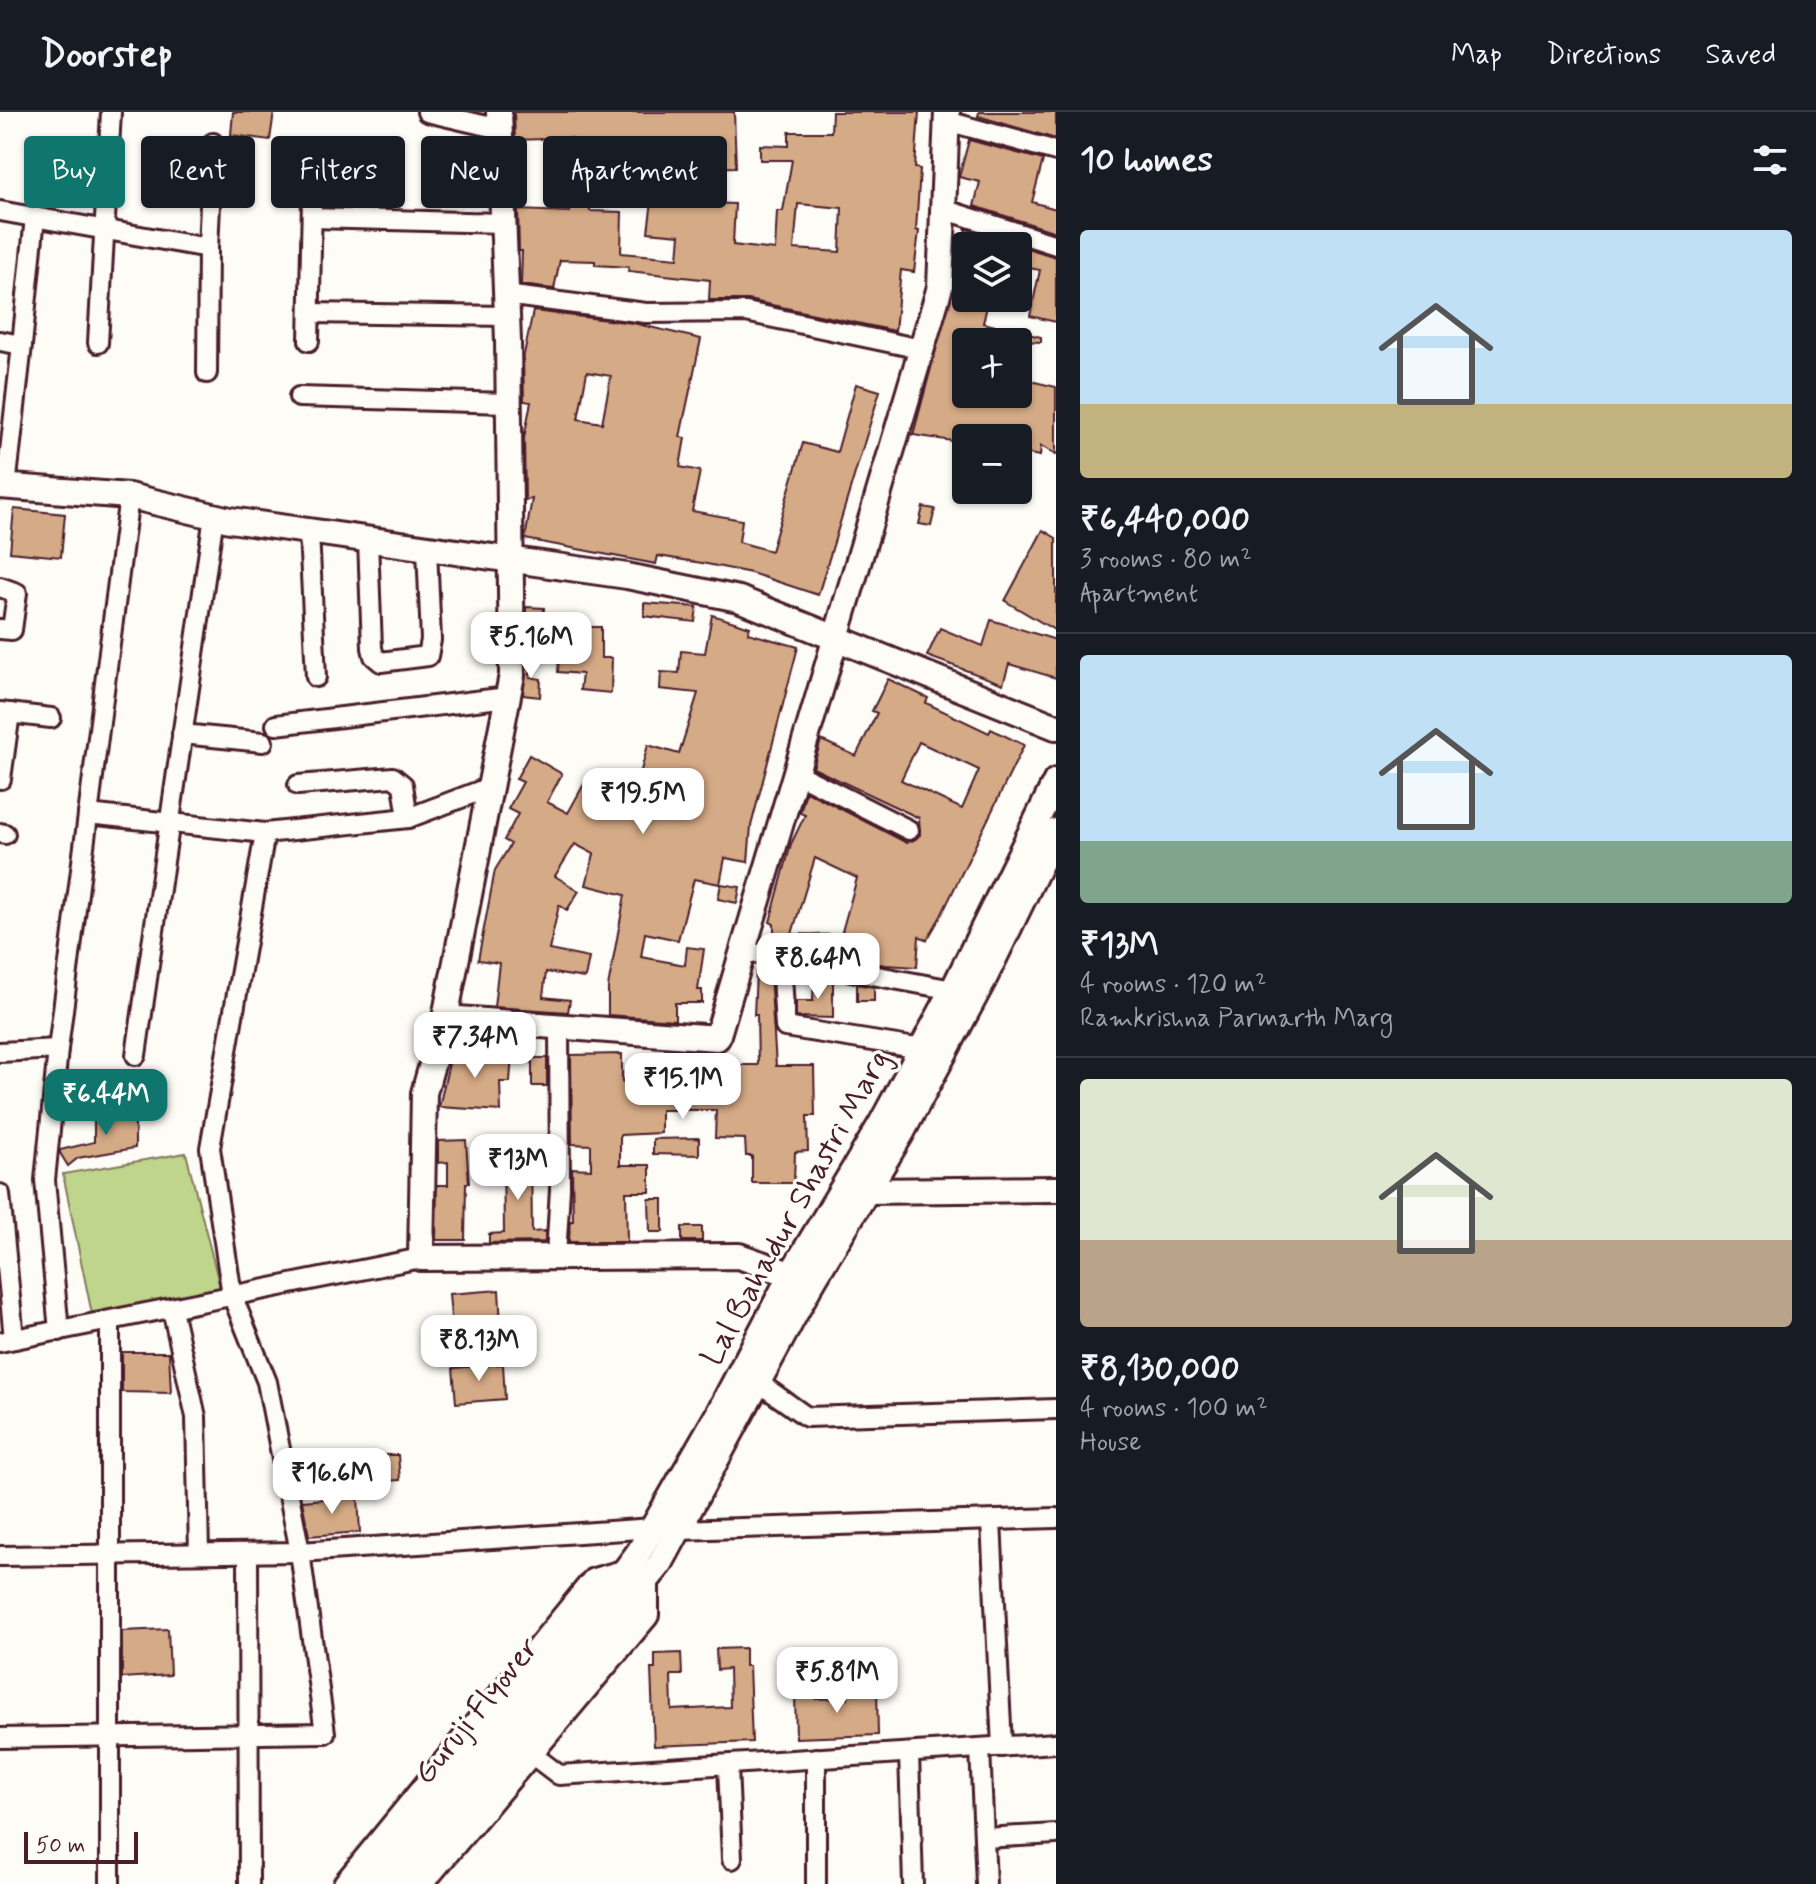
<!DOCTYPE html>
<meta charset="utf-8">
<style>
:root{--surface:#171b24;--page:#20242c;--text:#f1f3f6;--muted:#9ea1a6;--line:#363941;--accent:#0f766e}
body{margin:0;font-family:Mynerve,sans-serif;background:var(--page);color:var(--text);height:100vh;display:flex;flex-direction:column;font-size:30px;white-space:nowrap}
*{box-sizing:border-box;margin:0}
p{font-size:26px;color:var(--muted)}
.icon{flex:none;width:44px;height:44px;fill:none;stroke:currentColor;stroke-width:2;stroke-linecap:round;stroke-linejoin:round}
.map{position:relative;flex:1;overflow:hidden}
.drawer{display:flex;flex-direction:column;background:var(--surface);width:760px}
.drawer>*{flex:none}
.top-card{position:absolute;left:24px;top:24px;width:760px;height:72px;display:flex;gap:16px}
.controls{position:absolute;left:952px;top:120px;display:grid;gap:16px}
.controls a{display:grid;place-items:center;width:80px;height:80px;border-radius:8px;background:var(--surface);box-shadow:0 2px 6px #0004;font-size:40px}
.scale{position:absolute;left:24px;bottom:20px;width:114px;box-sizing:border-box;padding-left:8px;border:4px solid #4a1f2b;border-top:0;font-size:22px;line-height:28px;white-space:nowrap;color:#4a1f2b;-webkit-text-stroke:6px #fdfcf7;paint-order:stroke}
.price{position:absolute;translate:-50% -68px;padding:0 18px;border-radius:16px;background:#fff;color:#222;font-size:26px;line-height:52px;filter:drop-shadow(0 2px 4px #0008)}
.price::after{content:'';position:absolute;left:50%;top:48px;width:24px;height:18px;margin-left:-12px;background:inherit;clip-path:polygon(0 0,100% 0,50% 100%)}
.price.current{background:var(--accent);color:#fff}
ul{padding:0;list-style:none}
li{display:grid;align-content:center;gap:16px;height:424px;padding:0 24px}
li+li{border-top:2px solid var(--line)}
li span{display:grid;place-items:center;height:248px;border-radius:8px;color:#555}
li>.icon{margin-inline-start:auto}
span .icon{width:144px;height:144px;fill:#fffc;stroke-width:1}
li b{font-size:34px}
h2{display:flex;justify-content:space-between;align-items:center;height:96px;padding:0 24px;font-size:34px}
.pill{padding:0 28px;border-radius:8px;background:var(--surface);box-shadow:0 2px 6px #0004;font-size:28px;line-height:72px}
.pill.current{background:var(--accent);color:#fff}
header{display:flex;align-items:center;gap:48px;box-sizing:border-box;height:112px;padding:0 40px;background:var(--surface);border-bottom:2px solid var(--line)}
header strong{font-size:38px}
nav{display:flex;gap:44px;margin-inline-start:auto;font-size:28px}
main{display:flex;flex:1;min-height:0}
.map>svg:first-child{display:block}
.green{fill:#bed58b;stroke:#847a5b;stroke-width:2}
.building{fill:#d5aa86;stroke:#4a1f2b;stroke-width:2;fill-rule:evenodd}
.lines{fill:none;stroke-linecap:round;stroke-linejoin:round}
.street-casing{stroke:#4a1f2b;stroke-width:24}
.secondary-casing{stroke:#4a1f2b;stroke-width:30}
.street{stroke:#fdfcf7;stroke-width:18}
.secondary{stroke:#fdfcf7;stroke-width:24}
.labels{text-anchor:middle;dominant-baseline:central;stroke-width:7;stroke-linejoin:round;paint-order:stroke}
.street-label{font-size:32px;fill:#4a1f2b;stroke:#fdfcf7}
</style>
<header>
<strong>Doorstep</strong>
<nav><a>Map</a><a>Directions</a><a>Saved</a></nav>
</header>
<main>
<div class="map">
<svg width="1056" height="1772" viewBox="0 0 1056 1772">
<rect width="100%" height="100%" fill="#fdfcf7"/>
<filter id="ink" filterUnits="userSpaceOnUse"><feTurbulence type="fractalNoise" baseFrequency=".0125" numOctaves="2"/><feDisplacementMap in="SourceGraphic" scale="16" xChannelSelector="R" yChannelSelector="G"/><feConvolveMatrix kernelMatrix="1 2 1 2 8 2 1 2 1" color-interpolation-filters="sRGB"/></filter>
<g filter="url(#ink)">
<!-- green -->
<path class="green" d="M186,1041L221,1179L92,1202L63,1062Z"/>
<!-- building -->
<g class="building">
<path d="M233,0H274L270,28L231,23Z"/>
<path d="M514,0H734L736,55L689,56L690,84L708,86V91L735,92L733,133L775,138L777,99H783L792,48H760V33L789,34V20H831L832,0H919L915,56L920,57L916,118L919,119L914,160L901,158L895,219L748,188H709L710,168L628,159L629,155L595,153V149L560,148L554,177L521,173L522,139H519L518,98L570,100V91H590V99L622,100L621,141L678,146L680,123L648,120L655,65L603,68V63L572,64V26L515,28ZM798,92L842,96L840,140L794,137Z"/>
<path d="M979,0H1056V27L978,4Z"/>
<path d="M969,28L1043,48L1032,90L1056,97V120L974,94L980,70L959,65Z"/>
<path d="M966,117L989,124L986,134H962Z"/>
<path d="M1027,136L1056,145V210L1030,204L1040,158L1023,155Z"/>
<path d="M955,167L966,169V186H989L983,211L1041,225V230L971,227L966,230V282H1018V266L1056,275V342L1041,334L1040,344L1018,340V326H966V331L913,323Z"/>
<path d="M533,199L633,211L701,227L680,325L685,326L680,355L700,359L692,399L742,408L739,430L771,439L803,331L837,340L856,272L880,279L818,483L751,461L702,451L658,444L656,452L525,427L532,387L525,388L524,326L531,290L524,289L523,247ZM587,260L611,264L602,311L578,307Z"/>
<path d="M923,395L935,397L931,414L919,412Z"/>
<path d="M14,397L65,402L61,445L10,440Z"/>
<path d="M1043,418L1056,426V519L1005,489Z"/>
<path d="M644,491L697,495L695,510L644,504Z"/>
<path d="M526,495L544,496L543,508L526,507Z"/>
<path d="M712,503L750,515L748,521L798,535L751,714L748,750L725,746L720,772L694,767L678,828L645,821L641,845L685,853L687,835L704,837L698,878H702V891H675V908L608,903V875L625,783L586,773L594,742L575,732L555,764L579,779L567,798L559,793L549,838L589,846L585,866L546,860L543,885L570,888L568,900L494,895L499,851L478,848L495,758L511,732L504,728L518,702L508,697L523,670L516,667L529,643L562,662L547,690L568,701L584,672L603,682L597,692L637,702L647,664L640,662L648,633L679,642L698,581L660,577L661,560L679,561L681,539L705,541Z"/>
<path d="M991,508L1056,528V566L1009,552L1003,572L927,544L940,516L983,534Z"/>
<path d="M585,515H601V546H612L611,581L580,578L582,562L558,560L559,542L585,544Z"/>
<path d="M527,539H532L530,565L541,567L540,585L523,583Z"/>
<path d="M888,567L928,586L926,591L989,621L991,617L1024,633L941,804L927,828L919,824L917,855L885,853L774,833V812L770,810L791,732L805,703L800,701L806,679L907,731L920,723L919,706L813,656L821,628L856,644L877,601L872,599ZM919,630L979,658L962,697L901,668ZM815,746L857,766L841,823L792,822Z"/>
<path d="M721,772L740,775L737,791L718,787Z"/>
<path d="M756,860L770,861L776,954H814L815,1004H807L808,1039L795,1040L794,1071H752V1044H746L745,1027L715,1026L716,998H661V1021L620,1023V1053H650V1080H626L627,1130H569L570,1109H573L572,1056L591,1057V1033L572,1032L571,943L622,942V970H668V942H696L691,983H714V947H735V953H758L757,903H754Z"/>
<path d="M814,864L833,868V906L796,905V889H813Z"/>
<path d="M857,872L874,875V889H857Z"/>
<path d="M463,934L478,935V941L512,942L510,970H500L501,999L439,995L452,938H463Z"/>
<rect x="532" y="946" width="15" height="28"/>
<path d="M135,1000V1036L78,1046L68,1054L60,1041V1038L94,1030V1004Z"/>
<path d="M699,1026V1043L653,1042V1027Z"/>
<path d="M466,1028L469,1071H466L465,1128H436L437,1073H448V1050L438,1051V1029Z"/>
<path d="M531,1042L532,1120L545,1119V1130L489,1131V1122L504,1121L503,1043Z"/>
<path d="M649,1087H663V1120H650Z"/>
<rect x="682" y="1115" width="20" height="14"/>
<path d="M499,1178L501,1213L452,1217L449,1182Z"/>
<path d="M122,1240H169L171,1281L122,1280Z"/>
<path d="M503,1252L505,1287L456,1291L453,1256Z"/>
<path d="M367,1343H398L400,1368L352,1371L350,1344Z"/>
<path d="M358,1384L360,1420L309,1424L302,1389Z"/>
<path d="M168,1517L170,1563L122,1566V1519Z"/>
<path d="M745,1536V1554H749L752,1630L654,1634L651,1557H655V1542L681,1541L682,1563H671L672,1598L730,1595L729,1557L717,1558L716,1537Z"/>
<path d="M877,1577L878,1623L796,1626L795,1581H816V1587L848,1586L847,1578Z"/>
</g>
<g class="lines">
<!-- street casing -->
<g class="street-casing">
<g id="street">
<path d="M427,0L500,17"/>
<path d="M947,9L1056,39"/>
<path d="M943,97L1056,133"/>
<path d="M0,99L208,136L207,261"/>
<path d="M312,106L503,111"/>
<path d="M208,136L213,31"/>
<path d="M505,183L646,201L746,200L921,237"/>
<path d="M310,201L507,204"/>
<path d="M0,229L22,233L35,105"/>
<path d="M309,229L312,88"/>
<path d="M98,231L111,0"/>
<path d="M299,285L508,291"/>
<path d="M6,375L22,233"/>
<path d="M309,420L316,565"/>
<path d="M368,428L372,536L374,544L381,550L428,544L431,528L427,437"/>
<path d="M0,475L17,481L12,518L0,517"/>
<path d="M0,600L51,606"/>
<path d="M276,613L508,585"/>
<path d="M182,622L263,630"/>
<path d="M796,661L909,718"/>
<path d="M1,667L10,601"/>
<path d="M298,673L393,665L403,673L408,706"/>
<path d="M88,702L265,721L408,706L490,675"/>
<path d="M0,721L5,722"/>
<path d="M743,839L953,878"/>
<path d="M781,846L785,915L922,937"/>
<path d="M58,937L129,384"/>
<path d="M0,940L58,937L45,1068L59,1219"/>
<path d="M136,943L214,404"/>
<path d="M0,1082L14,1227"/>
<path d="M556,1144L560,1077L559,915"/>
<path d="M172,1197L196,1305L199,1441"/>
<path d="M0,1230L421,1146"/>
<path d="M759,1271L807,1305L1056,1297"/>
<path d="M991,1409L1002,1635"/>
<path d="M679,1418L1056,1406"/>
<path d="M248,1441L249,1772"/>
<path d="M0,1444L300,1440L653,1416"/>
<path d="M0,1626L325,1621L300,1440L267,1270L232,1183L210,1036L265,721"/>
<path d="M980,1636L986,1772"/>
<path d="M530,1641L559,1663L1056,1631"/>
<path d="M909,1641L913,1772"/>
<path d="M816,1646V1772"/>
<path d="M728,1654L732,1747"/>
<path d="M984,1726L1056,1722"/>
<path d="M110,1772V1209"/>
</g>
</g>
<!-- secondary casing -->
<g class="secondary-casing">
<g id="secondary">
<path d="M499,0L508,229L512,563L445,906L424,981L421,1146L739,1144L812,1170"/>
<path d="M0,374L129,384L230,408L627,464L739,487L1056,615"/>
<path d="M445,906L717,926L940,175L947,0"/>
<path d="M866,1079L1056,1077"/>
<path d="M346,1772L594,1469L623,1461"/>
<path d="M374,1772L555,1553L639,1440L717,1304L792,1161L881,1012L953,878L1056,669"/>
<path d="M398,1772L660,1452L812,1170L901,1022L984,867L1056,719"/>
<path d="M420,1772L646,1503V1470"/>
</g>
</g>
<!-- street -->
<use href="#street" class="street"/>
<!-- secondary -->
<use href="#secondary" class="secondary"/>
</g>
</g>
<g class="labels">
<!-- street labels -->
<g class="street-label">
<text transform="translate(796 1096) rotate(-61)">Lal Bahadur Shastri Marg</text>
<text transform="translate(477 1599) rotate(-51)">Guruji Flyover</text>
</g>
</g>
</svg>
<div class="controls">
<a><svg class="icon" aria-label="layers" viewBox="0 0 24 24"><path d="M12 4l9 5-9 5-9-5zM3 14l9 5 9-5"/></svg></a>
<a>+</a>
<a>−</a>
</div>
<div class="scale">50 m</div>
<b class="price" style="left:531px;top:568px">₹5.16M</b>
<b class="price" style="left:643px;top:724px">₹19.5M</b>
<b class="price" style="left:818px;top:889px">₹8.64M</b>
<b class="price" style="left:475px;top:968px">₹7.34M</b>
<b class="price" style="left:683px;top:1009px">₹15.1M</b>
<b class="price current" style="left:106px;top:1025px">₹6.44M</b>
<b class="price" style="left:518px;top:1090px">₹13M</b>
<b class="price" style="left:479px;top:1271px">₹8.13M</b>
<b class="price" style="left:332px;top:1404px">₹16.6M</b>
<b class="price" style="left:837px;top:1603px">₹5.81M</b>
<div class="top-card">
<a class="pill current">Buy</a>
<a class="pill">Rent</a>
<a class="pill">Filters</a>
<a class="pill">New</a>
<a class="pill">Apartment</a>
</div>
</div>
<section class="drawer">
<h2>10 homes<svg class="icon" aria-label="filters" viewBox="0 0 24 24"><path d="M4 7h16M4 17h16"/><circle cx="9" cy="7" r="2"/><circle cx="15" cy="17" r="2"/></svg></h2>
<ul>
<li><span style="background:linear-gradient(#bfe0f5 70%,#c2b280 0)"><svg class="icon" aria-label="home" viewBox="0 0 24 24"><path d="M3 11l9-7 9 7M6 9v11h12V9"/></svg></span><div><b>₹6,440,000</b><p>3 rooms · 80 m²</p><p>Apartment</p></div></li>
<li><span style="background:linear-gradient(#bfe0f5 75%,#7fa58c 0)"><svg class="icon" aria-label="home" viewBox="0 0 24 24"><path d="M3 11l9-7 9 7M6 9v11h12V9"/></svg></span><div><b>₹13M</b><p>4 rooms · 120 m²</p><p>Ramkrishna Parmarth Marg</p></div></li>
<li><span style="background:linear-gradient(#dfe7d0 65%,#b9a48a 0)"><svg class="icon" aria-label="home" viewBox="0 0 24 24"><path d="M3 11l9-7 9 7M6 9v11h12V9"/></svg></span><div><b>₹8,130,000</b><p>4 rooms · 100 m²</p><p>House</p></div></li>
</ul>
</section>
</main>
